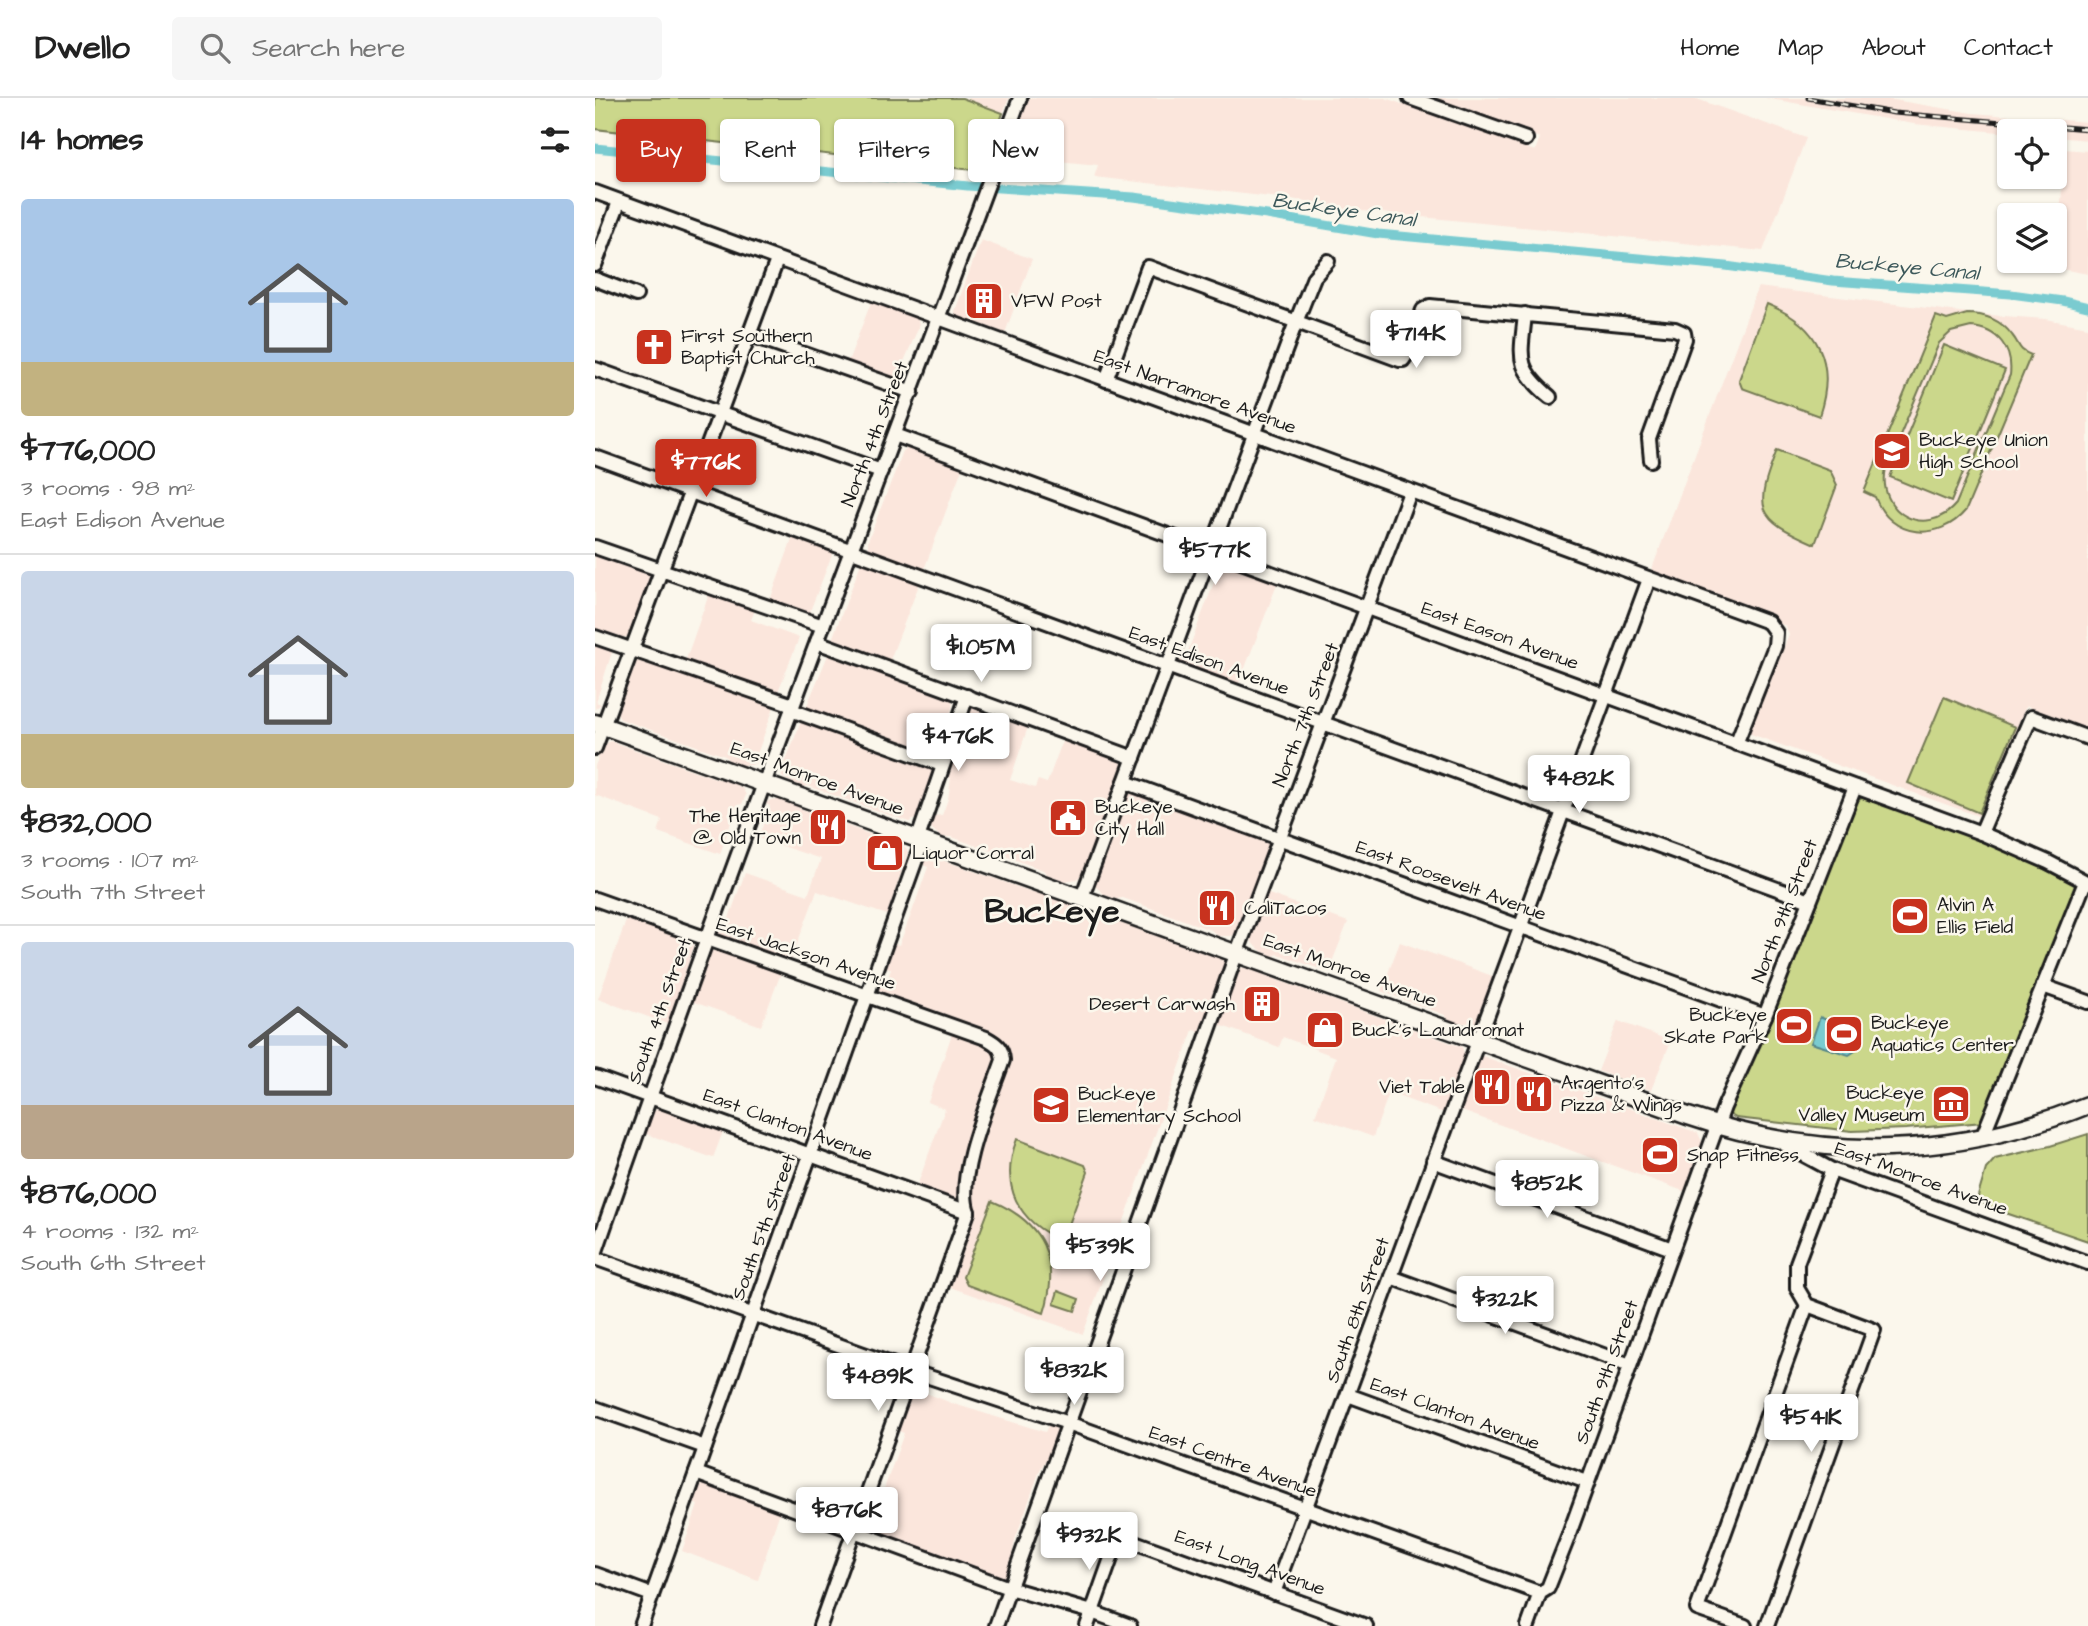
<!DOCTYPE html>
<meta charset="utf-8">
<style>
:root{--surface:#fff;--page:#f6f6f6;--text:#222;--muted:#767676;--line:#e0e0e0;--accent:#c8321e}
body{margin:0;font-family:"Architects Daughter",sans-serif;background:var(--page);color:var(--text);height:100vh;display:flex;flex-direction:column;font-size:26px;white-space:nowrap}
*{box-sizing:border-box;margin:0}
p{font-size:23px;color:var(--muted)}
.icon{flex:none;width:38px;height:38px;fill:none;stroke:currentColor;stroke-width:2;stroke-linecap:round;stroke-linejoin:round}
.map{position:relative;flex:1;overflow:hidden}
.details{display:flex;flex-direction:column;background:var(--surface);width:595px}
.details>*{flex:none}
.banner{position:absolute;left:21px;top:21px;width:665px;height:63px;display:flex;gap:14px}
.buttons{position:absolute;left:1402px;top:21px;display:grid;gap:14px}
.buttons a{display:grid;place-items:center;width:70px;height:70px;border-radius:7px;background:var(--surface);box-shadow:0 2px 5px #0004;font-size:35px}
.price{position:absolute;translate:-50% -60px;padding:0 16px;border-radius:7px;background:#fff;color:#222;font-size:23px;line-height:46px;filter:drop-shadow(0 2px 4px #0008)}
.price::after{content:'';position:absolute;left:50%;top:42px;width:21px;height:16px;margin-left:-10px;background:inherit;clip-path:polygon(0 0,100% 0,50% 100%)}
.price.selected{background:var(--accent);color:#fff}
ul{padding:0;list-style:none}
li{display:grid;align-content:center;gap:14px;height:371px;padding:0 21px}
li+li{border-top:2px solid var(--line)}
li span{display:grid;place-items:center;height:217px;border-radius:7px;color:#555}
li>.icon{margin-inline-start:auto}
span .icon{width:126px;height:126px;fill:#fffc;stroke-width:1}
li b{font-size:30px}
h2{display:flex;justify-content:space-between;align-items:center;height:84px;padding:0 21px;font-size:30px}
.pill{padding:0 24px;border-radius:7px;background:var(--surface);box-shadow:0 2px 5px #0004;font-size:24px;line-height:63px}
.pill.selected{background:var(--accent);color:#fff}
header{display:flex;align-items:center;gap:42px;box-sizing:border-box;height:98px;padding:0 35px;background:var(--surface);border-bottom:2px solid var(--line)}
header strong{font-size:33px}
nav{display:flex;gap:38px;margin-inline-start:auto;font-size:24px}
.search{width:490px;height:63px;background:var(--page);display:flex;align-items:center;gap:18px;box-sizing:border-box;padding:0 24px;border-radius:7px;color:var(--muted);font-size:26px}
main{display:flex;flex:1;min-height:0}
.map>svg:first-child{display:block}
.built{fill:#fbe6dc}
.green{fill:#cbd78b;stroke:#747a54;stroke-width:2;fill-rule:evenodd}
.water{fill:#7acbd0;stroke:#548588;stroke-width:2}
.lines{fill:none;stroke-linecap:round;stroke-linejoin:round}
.canal{stroke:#7acbd0;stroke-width:9}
.minor-casing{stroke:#1c1c1c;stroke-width:18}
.major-casing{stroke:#1c1c1c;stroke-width:21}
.minor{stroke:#fbf7ec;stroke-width:12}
.major{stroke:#fbf7ec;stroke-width:16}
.rail-casing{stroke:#1c1c1c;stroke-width:5}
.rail{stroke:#fbf7ec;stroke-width:2.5;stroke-dasharray:8;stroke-linecap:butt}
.labels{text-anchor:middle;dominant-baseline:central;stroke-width:5;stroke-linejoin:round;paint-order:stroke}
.poi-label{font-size:19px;fill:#1c1c1c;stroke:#fbf7ec;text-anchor:start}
.street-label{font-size:19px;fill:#1c1c1c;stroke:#fbf7ec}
.water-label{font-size:21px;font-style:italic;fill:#3d595b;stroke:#fbf7ec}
.town-label{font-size:33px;font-weight:bold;fill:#1c1c1c;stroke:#fbf7ec}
</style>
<header>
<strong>Dwello</strong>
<div class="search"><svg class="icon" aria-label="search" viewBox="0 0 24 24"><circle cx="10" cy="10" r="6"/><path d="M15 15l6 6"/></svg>Search here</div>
<nav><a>Home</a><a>Map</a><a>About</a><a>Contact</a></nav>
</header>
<main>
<section class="details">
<h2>14 homes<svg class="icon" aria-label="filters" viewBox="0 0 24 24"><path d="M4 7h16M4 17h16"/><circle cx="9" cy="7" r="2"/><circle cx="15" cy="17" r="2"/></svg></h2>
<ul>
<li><span style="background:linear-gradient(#a9c7e8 75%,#c2b280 0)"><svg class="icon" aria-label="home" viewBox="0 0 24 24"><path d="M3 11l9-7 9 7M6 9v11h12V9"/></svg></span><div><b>$776,000</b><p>3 rooms · 98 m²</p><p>East Edison Avenue</p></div></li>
<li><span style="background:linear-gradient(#c9d6e8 75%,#c2b280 0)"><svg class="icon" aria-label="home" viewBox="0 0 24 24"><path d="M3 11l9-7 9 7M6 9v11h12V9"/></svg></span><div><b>$832,000</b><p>3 rooms · 107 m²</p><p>South 7th Street</p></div></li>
<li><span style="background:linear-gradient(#c9d6e8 75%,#b9a48a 0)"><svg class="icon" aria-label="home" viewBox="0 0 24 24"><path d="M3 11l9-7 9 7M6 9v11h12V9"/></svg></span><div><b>$876,000</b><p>4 rooms · 132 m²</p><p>South 6th Street</p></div></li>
</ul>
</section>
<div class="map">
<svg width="1493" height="1528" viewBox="0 0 1493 1528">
<rect width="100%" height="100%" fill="#fbf7ec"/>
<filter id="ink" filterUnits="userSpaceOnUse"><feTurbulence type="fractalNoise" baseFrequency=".0143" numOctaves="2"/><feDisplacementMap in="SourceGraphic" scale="14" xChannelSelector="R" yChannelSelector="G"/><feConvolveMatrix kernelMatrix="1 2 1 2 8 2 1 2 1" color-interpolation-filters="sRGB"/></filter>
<g filter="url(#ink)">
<!-- built -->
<g class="built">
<path d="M367,0H414L408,15Z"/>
<path d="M433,0H790L940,53L945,40L831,0H1099L1211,40L1168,153L737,110L703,102L499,79L503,67L412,58Z"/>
<path d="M1170,0H1287L1377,15L1493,24V42L1460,39V33H1414V35L1319,26Z"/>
<path d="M1470,51L1493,53V176L1461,170Z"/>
<path d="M386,142L437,161L409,238L361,219L360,213Z"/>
<path d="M1163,189L1381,216L1451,221L1493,229V631L1431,608L1387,714L1383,718L1153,635L1194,537L1191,528L1055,476Z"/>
<path d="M277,202L319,218L323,222L324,228L302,280L297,281L252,266Z"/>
<path d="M313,350L368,368L328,474L277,454L273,450V443L308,353Z"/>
<path d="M199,436L233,450L237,457L213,518L174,505Z"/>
<path d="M0,455L51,473L55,477V483L34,539H19L0,532Z"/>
<path d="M624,462L683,484L643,588L584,567L582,563L586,551L593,553L623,474L615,471L616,466Z"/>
<path d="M269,464L325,484L293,567L236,544L266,465Z"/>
<path d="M114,496L160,512L156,522L204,540L182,596L90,564Z"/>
<path d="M0,545L18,551L1,604L6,606L0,611Z"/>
<path d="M233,557L354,599L358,605L357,610L342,661L210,612Z"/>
<path d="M46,560L179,609L161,659L164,661L163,664L156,667H145L134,663L130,658L25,621L21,612L37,564Z"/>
<path d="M379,607L434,626L415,682L440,690L443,682L452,685L469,639L526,662L528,668L510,718L486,777L482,781L469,783L452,776L448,772L357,739H346L336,730L338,718L347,717L353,701L356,680L348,676L355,655L364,653L376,620L367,621L374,608Z"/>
<path d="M207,621L341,668L322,720L314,724L213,688L206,689L187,679L185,669L188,670Z"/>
<path d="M15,643L123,681L128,680L147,690L151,697L147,706L142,707L125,756L63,734L67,722L0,697V668L8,648Z"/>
<path d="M538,694L671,743L674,746L675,751L663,785L641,835L637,838H623L616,832L528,800L521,801L510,797L500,788L529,699Z"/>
<path d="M175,702H189L200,706L204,710L309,749L313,754L292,817L222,793L195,865L127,840L122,832L125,824L132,826L150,775L213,797L226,761L163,740L175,708L171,706Z"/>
<path d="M330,758H336L437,794L444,792L460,798L464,803L498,815L505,814L517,819L520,823L609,855H618L631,865L606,934L598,932L488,1236L352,1188L373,1106L322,1088L350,1011L333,1004L357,936L353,934L357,923L284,897L281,888L282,883L291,886L296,871L288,867L296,845L304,847L317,814L333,769L326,766Z"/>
<path d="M671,795L753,824L733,874L683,856L678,858L668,854L658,846L655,838Z"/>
<path d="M32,820L96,842L99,848L73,926L3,901Z"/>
<path d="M805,844L900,879L880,925H866L854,922L850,917L786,893Z"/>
<path d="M119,852L186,875L166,928L96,903L113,857Z"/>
<path d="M659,869L669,877L867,949L870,958L849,1015L794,995L778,1039L720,1018L741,959L688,939L684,949L622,926L643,874L646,870Z"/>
<path d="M1023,923L1076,943L1056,992L1003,973Z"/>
<path d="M887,958L1103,1035L1108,1046L1091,1094L864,1012L883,960Z"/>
<path d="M66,1009L129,1031L118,1060L49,1035L57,1014Z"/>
<path d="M322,1284L334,1287L331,1295L359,1306L450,1334L454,1326L462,1331L459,1347L445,1372L420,1442L414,1472L409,1479L404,1480L271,1429L269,1422L271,1416L279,1419L309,1335L301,1332L315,1290Z"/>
<path d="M109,1386L185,1413L163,1482L87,1453L103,1407L96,1404L101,1391Z"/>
</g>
<!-- green -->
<g class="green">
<path d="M0,0H367L408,15L387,73L0,31Z"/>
<path d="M1172,206C1224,227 1242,265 1224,318L1147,290L1144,282Z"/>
<path d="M1372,216C1390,216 1406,222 1417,237C1426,248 1422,251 1436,257L1371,412C1344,445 1295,440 1280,399L1269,394L1341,218L1352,222ZM1376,229C1403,231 1418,251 1415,277L1361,406C1331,442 1281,415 1291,370L1344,245L1356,234Z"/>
<path d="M1349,247L1410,272L1356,404L1295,379Z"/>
<path d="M1182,352L1235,372L1242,387L1220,446C1160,420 1159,411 1182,352Z"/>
<path d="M1349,599L1420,629L1384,715L1313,685Z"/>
<path d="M1269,699C1343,726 1416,752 1485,789L1388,1024L1311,1031L1257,1033L1141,1020L1134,1016L1133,1012L1167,939L1261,703Z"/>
<path d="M1493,1036V1143L1396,1110L1387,1105L1383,1098L1391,1071L1400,1061L1455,1048Z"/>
<path d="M422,1041L490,1067L493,1074L468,1143C422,1124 404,1087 422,1041Z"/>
<path d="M397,1103C448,1124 466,1162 449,1215L372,1187L368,1179Z"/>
<path d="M463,1193L484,1201L480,1213L459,1206Z"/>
</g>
<!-- water -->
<path class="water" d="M1225,919L1262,936L1264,942L1260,953L1254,957L1216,945Z"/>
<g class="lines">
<!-- canal -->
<path class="canal" d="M0,50L373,88L539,99L672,117L783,136L1131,168L1238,183L1416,196L1468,203L1493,209"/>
<!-- minor casing -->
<g class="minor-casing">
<g id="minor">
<path d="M815,0L931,41"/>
<path d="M0,94L1173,524L1181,535L1180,548L1141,646"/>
<path d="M0,167L24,104"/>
<path d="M0,181L41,197"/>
<path d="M930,216C926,259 919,269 955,299"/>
<path d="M153,236L317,294"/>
<path d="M0,271L286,373"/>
<path d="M511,282L553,169L805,262H808L812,256L828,212L835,208L1080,231L1089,235L1090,241L1054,341L1056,362"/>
<path d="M300,337L1386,735L1453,764L1493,785"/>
<path d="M0,359L1215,803"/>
<path d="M0,449L228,528"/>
<path d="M0,539L198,607"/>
<path d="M222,544L539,660"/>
<path d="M196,612L347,667"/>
<path d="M0,650L182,162"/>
<path d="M530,684L1170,918"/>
<path d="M1386,735L1436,619L1493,640"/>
<path d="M323,740L372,598"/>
<path d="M487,799L701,224L719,179L733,163"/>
<path d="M0,801L391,940C402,946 407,950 408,962C395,1000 360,1078 373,1114L225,1528"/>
<path d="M1448,888L1493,904"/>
<path d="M0,979L373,1114"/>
<path d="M1387,1040L1490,784"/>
<path d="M1187,1045L1237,1072L1493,1165"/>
<path d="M838,1063L1077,1151"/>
<path d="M0,1156C134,768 283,385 425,0"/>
<path d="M0,1160L316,1273L473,1325L945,1495"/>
<path d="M796,1179L1035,1267"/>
<path d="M753,1297L992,1384"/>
<path d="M0,1310L110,1349"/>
<path d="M101,1375L414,1490L497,1514L535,1528"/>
<path d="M0,1476L57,1497"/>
<path d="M679,1495L1054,481"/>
<path d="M46,1528L328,742"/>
<path d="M401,1528L642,854L815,394"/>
<path d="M492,1528L521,1446L531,1441L771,1528"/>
<path d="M933,1528L945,1495L953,1490L972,1442L1129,1009L1170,918L1260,689"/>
<path d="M1150,1528L1102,1511L1212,1207"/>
<path d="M1172,1528L1279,1232L1212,1207L1202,1190V1165L1237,1072"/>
</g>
</g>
<!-- major casing -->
<g class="major-casing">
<path id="major" d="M0,625L1093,1018C1229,1064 1359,1061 1493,1007"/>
</g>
<!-- minor -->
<use href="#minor" class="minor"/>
<!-- major -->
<use href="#major" class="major"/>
<!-- rail casing -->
<g class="rail-casing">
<path id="rail" d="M1213,0L1299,15L1493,31"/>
</g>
<!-- rail -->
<use href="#rail" class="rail"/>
</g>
</g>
<!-- icons -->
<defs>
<g id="building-square" transform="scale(2.0125)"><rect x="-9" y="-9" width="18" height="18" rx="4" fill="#c8321e" stroke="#fbf7ec"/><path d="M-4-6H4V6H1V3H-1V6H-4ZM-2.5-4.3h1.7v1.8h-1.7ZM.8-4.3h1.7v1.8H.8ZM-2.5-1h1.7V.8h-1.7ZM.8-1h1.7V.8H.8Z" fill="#fff"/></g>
<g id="church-square" transform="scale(2.0125)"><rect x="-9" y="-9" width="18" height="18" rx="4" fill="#c8321e" stroke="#fbf7ec"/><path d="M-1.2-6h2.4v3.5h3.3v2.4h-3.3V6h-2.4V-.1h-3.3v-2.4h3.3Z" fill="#fff"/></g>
<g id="school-square" transform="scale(2.0125)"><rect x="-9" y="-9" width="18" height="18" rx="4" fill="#c8321e" stroke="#fbf7ec"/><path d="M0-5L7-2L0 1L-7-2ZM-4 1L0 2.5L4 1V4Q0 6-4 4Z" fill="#fff"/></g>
<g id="civic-square" transform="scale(2.0125)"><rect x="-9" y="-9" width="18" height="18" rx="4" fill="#c8321e" stroke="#fbf7ec"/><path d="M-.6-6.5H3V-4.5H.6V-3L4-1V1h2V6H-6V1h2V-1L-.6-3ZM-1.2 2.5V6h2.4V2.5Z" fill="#fff"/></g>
<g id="restaurant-square" transform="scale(2.0125)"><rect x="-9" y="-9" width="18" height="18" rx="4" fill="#c8321e" stroke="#fbf7ec"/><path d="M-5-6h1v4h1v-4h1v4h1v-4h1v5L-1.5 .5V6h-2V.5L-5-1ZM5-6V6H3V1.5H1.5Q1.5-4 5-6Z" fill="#fff"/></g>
<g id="shop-square" transform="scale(2.0125)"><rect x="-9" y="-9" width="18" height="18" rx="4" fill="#c8321e" stroke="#fbf7ec"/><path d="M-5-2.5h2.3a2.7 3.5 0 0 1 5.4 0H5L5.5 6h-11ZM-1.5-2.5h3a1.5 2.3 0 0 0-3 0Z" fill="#fff"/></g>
<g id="stadium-square" transform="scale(2.0125)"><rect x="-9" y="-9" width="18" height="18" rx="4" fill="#c8321e" stroke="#fbf7ec"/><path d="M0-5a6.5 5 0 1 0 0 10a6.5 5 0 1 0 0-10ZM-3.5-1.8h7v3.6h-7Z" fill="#fff"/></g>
<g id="museum-square" transform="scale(2.0125)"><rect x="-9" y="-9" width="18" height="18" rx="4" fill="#c8321e" stroke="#fbf7ec"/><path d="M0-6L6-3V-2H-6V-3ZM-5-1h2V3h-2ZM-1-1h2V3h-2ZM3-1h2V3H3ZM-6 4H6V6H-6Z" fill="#fff"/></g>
</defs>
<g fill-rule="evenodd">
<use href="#building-square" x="389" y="203"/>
<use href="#church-square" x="59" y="249"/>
<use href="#school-square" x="1297" y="353"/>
<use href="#civic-square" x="473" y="720"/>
<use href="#restaurant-square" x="233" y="729"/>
<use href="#shop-square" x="290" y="755"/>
<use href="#restaurant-square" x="622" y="810"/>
<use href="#stadium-square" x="1315" y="818"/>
<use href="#building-square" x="667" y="906"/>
<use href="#stadium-square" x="1199" y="928"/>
<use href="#shop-square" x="730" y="932"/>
<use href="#stadium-square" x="1249" y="936"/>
<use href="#restaurant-square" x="897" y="989"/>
<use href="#restaurant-square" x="939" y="996"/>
<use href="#museum-square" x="1356" y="1006"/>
<use href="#school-square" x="456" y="1007"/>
<use href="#stadium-square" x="1065" y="1057"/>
</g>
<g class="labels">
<!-- poi labels -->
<g class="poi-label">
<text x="416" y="203">VFW Post</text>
<text x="86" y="238">First Southern<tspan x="86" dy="22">Baptist Church</tspan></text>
<text x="1324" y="342">Buckeye Union<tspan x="1324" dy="22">High School</tspan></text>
<text x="500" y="709">Buckeye<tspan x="500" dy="22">City Hall</tspan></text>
<text x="206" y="718" text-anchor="end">The Heritage<tspan x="206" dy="22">@ Old Town</tspan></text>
<text x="317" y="755">Liquor Corral</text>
<text x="1342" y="807">Alvin A<tspan x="1342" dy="22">Ellis Field</tspan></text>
<text x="649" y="810">CaliTacos</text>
<text x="640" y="906" text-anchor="end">Desert Carwash</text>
<text x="1172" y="917" text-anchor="end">Buckeye<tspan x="1172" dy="22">Skate Park</tspan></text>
<text x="1276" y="925">Buckeye<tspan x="1276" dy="22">Aquatics Center</tspan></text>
<text x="757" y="932">Buck's Laundromat</text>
<text x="966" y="985">Argento's<tspan x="966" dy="22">Pizza &amp; Wings</tspan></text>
<text x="870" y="989" text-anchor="end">Viet Table</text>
<text x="1329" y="995" text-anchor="end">Buckeye<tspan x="1329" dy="22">Valley Museum</tspan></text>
<text x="483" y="996">Buckeye<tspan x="483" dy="22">Elementary School</tspan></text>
<text x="1092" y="1057">Snap Fitness</text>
</g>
<!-- street labels -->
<g class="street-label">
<text transform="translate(600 294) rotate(20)">East Narramore Avenue</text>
<text transform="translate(280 336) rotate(-69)">North 4th Street</text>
<text transform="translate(905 538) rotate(20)">East Eason Avenue</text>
<text transform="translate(614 563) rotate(20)">East Edison Avenue</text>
<text transform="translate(711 617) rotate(-69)">North 7th Street</text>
<text transform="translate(222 681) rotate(20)">East Monroe Avenue</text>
<text transform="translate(856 783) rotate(20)">East Roosevelt Avenue</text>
<text transform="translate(1190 813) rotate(-69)">North 9th Street</text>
<text transform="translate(211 856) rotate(19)">East Jackson Avenue</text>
<text transform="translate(755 873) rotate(20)">East Monroe Avenue</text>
<text transform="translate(65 913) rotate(-70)">South 4th Street</text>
<text transform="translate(193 1027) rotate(20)">East Clanton Avenue</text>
<text transform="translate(1326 1081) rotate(20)">East Monroe Avenue</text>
<text transform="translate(169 1129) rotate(-70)">South 5th Street</text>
<text transform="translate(763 1212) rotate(-70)">South 8th Street</text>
<text transform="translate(1012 1274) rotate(-70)">South 9th Street</text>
<text transform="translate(860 1316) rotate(20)">East Clanton Avenue</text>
<text transform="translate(638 1364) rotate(20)">East Centre Avenue</text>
<text transform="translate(655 1465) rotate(20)">East Long Avenue</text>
</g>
<!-- water labels -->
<g class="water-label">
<text transform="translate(749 112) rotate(8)">Buckeye Canal</text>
<text transform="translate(1312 169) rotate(5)">Buckeye Canal</text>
</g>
<!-- town labels -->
<g class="town-label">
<text x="457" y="814">Buckeye</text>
</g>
</g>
</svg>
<div class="buttons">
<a><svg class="icon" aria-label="locate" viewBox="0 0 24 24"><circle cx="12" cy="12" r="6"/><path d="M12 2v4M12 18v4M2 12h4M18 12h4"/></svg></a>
<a><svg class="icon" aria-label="layers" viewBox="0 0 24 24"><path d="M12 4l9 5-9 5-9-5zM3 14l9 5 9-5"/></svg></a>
</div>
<b class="price" style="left:821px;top:272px">$714K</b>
<b class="price selected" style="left:111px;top:401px">$776K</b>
<b class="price" style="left:620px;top:489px">$577K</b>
<b class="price" style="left:386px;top:586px">$1.05M</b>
<b class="price" style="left:363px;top:675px">$476K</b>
<b class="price" style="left:984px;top:717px">$482K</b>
<b class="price" style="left:952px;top:1122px">$852K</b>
<b class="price" style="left:505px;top:1185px">$539K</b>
<b class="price" style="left:910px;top:1238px">$322K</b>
<b class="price" style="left:479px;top:1309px">$832K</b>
<b class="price" style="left:283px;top:1315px">$489K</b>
<b class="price" style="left:1216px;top:1356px">$541K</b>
<b class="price" style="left:252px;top:1449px">$876K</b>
<b class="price" style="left:494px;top:1474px">$932K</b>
<div class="banner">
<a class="pill selected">Buy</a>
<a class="pill">Rent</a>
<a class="pill">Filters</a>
<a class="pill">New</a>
</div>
</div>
</main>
